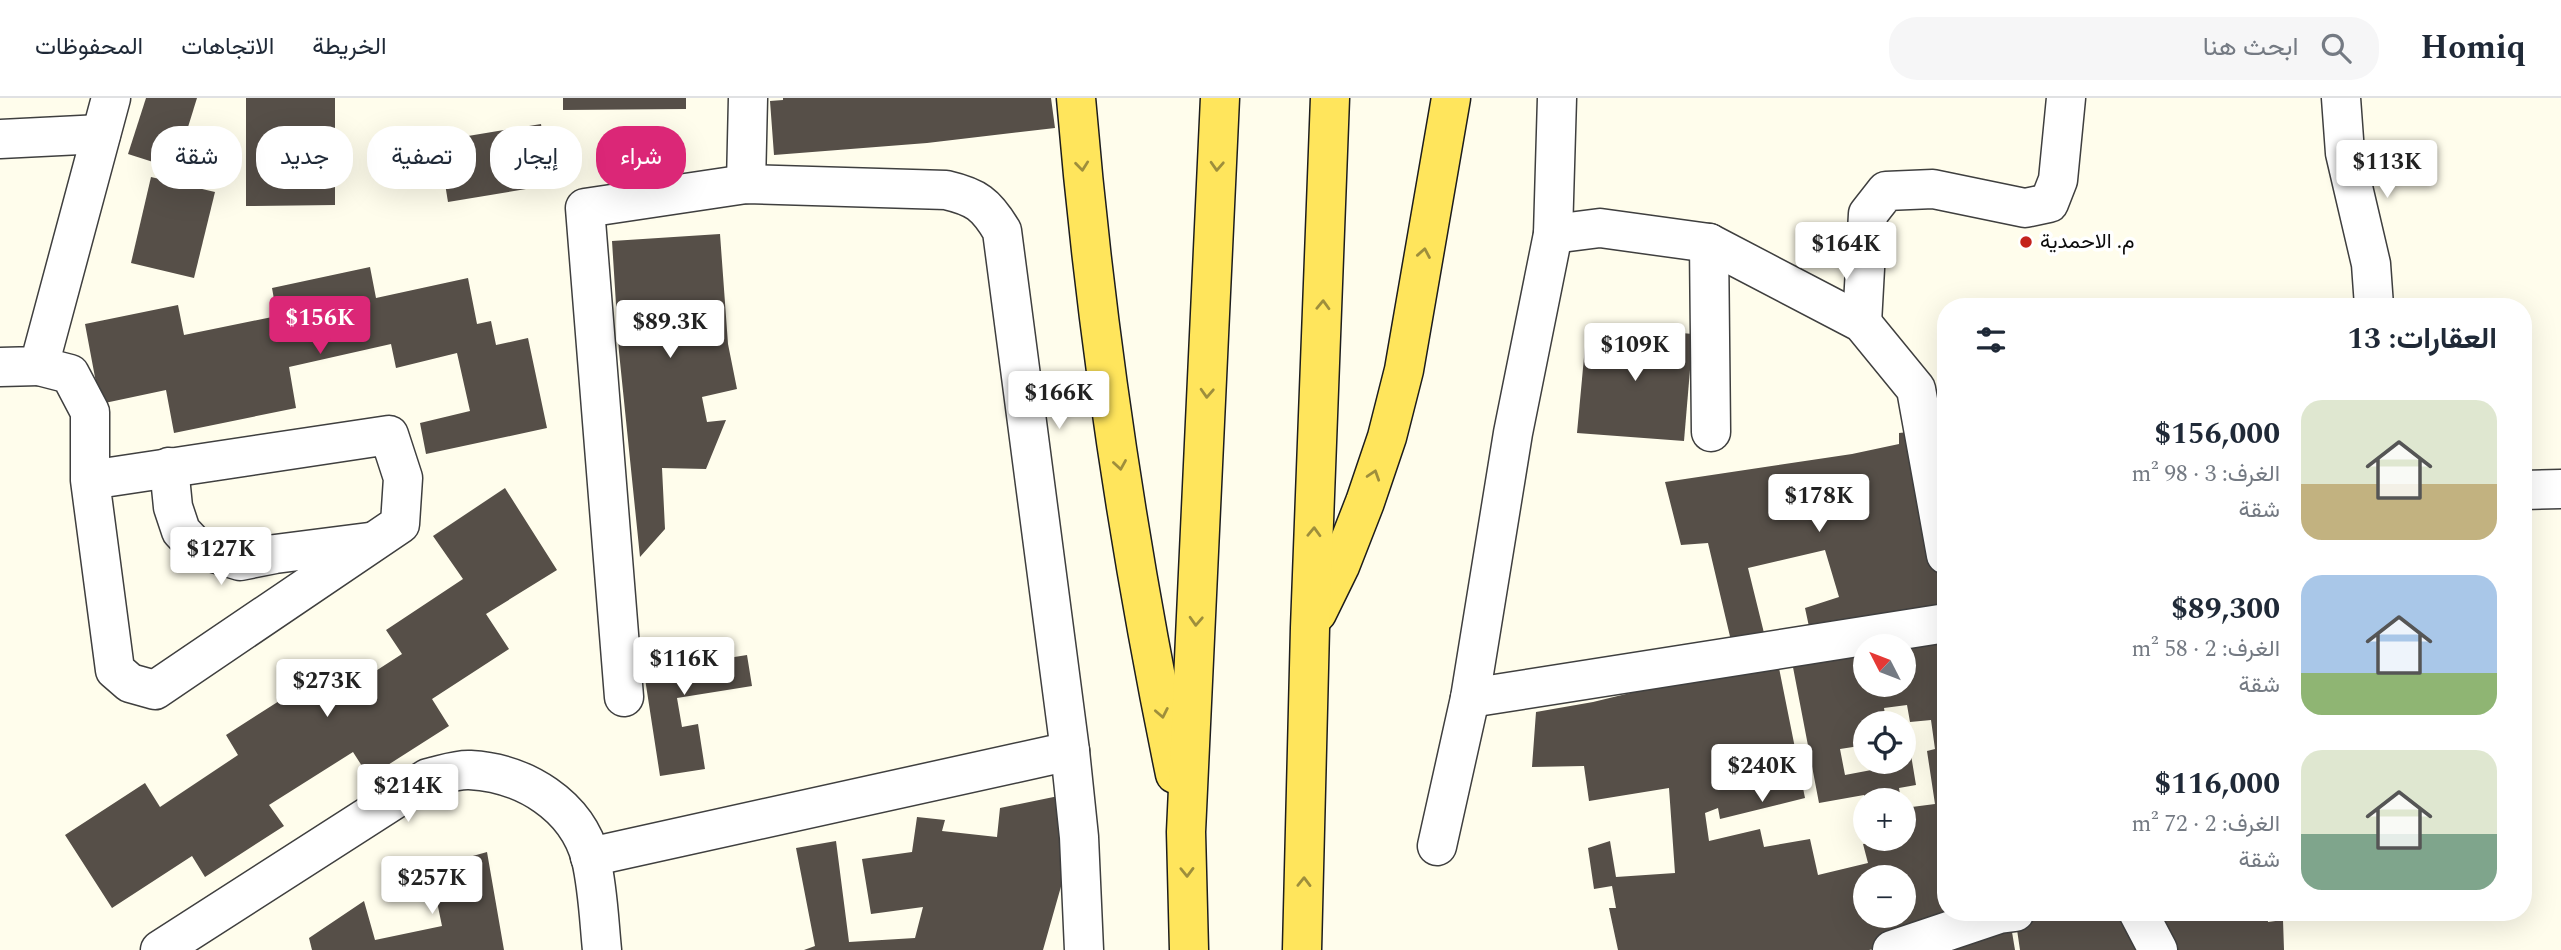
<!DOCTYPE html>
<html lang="ar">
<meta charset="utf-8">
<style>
:root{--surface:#fff;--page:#f6f6f7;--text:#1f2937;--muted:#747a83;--line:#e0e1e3;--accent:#db2777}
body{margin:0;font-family:Spectral,Vazirmatn,serif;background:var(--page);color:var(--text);direction:rtl;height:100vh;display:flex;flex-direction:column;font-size:26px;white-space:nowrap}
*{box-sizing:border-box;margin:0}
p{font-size:23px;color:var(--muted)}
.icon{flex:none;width:38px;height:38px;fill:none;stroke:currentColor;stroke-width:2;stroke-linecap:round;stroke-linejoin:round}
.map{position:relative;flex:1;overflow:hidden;direction:ltr}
.details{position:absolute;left:1937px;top:200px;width:595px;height:623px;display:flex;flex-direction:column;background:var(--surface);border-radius:28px;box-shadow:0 7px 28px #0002;direction:rtl}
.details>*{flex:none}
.banner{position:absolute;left:21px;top:28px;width:665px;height:63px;direction:rtl;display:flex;gap:14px}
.needle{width:46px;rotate:312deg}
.controls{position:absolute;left:1853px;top:536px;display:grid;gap:14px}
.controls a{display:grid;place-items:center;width:63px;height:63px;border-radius:50%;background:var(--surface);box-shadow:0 7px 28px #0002;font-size:35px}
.price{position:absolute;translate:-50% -60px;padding:0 16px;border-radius:7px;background:#fff;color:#222;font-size:23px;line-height:46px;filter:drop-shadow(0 2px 4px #0008)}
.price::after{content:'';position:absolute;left:50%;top:42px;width:21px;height:16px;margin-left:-10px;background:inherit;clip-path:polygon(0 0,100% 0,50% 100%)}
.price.selected{background:var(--accent);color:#fff}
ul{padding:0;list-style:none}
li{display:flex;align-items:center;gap:21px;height:175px;padding:0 35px}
li span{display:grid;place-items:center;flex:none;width:196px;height:140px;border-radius:21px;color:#555}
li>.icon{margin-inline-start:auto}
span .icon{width:84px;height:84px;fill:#fffc;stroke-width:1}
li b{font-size:30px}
h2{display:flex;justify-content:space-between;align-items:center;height:84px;padding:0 35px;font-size:30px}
.chip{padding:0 24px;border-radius:28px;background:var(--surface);box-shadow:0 7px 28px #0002;font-size:24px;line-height:63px}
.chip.selected{background:var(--accent);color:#fff}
header{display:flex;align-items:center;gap:42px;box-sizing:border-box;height:98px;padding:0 35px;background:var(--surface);border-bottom:2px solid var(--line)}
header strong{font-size:33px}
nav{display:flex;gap:38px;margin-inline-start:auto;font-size:24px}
.search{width:490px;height:63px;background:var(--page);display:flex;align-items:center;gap:18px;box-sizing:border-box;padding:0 24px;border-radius:28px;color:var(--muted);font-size:26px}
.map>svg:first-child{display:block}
.building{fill:#564f48;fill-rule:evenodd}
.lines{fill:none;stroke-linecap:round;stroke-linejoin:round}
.minor-casing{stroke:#3f3f3f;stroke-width:41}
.major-casing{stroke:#1d1d1d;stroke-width:41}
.minor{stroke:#fff;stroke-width:38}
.major{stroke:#ffe55c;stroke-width:38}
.oneway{stroke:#9e8e3c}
.poi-dot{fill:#c4231d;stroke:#fff;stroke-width:2.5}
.labels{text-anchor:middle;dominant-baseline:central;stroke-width:7;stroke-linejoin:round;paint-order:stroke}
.poi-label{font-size:21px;fill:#0c0c0c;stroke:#fff;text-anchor:start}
</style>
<header>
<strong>Homiq</strong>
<div class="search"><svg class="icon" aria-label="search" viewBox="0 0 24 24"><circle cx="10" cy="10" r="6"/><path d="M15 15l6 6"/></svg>ابحث هنا</div>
<nav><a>الخريطة</a><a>الاتجاهات</a><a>المحفوظات</a></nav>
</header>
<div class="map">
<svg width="2561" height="852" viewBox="0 0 2561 852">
<rect width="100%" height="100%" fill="#fffdec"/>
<!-- building -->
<g class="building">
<path d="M146,0H197L175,71L128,56Z"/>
<path d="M246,0H335V107L246,108Z"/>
<path d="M563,0H686V11L563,12Z"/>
<path d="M783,0H1051L1055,30L927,45L774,57L770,3L783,2Z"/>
<path d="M541,26L550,87L448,104L438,43Z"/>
<path d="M151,79L215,94L194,180L131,165Z"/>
<path d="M720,136L728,246L737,291L702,299L707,324L726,322L706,371L662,370L665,431L640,459L619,254L612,143Z"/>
<path d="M370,169L376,200L468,180L477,226L491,223L496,247L528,240L547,330L426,356L420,325L470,313L457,255L396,270L391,246L289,269L296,310L174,335L166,292L100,306L85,226L178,207L184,237L277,218L272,190Z"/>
<path d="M1587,227L1693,236L1684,343L1577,335Z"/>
<path d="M1917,333L1921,374L1945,508L1811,538L1805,510L1839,499L1825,452L1748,470L1765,539L1732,547L1708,445L1681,447L1665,384L1852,356L1899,346V335Z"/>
<path d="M505,390L557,472L486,516L509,551L432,601L449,628L369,679L353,654L269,707L284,728L205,779L192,758L112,810L65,737L145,685L160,709L238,657L226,637L309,584L323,607L402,556L386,532L463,481L433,438Z"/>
<path d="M699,539L703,564L747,557L752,588L677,600L682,629L698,626L705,671L660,678L640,548Z"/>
<path d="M1946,540V814L1887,848L1869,852H1618L1609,810H1616L1612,788L1594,791L1588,750L1610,743L1616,779L1675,775L1669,690L1589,703L1584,668L1532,669L1536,614L1593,604L1688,581L1778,565L1805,700L1720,721L1718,710L1705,715L1709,743L1760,731L1764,749L1810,741L1818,777L1868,765L1863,746L1871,745L1870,740H1904V710L1935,706L1927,653L1935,651L1931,622L1910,624L1907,607L1884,610L1885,616L1870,619V625H1866V647L1840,651L1845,677L1882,670L1881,663H1904V646L1909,645L1916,687L1899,690L1901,702H1865L1864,697L1819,705L1792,564L1866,551V586H1904V545ZM1866,779H1904V817H1866Z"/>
<path d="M1073,695L1062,785L1043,852H804L815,848L796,750L836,743L849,844L915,840L923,809L871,816L862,761L912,754L917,719L945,722L942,733L997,739L1000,710Z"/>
<path d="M487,754L504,852H312L309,840L364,803L375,842L442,828L430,770Z"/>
<path d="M2053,814L2054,819L2122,815L2144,852H2020L2015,818Z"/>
<path d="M2161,814H2267L2268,824L2283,822L2284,852H2163Z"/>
<path d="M2010,822L2015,852H1930Z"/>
</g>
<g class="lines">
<!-- minor casing -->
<g class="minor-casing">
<g id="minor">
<path d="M2341,0L2345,55L2371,166L2374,208"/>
<path d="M0,41L101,36"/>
<path d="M746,86L748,0"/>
<path d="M1553,136L1600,130L1709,145L1862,225L1916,291L1946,457"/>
<path d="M1709,145L1711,334"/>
<path d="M1862,225L1868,116L1886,93L1933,91L2025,110L2049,105L2058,82L2066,0"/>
<path d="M39,268L70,276L90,314V382L115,572L130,585L155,592L400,426L403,380L389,337L90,382"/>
<path d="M0,269L39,268L111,0"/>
<path d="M169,369L173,409L181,433L197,450L240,463L275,456L369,444"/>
<path d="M2524,392L2561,391"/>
<path d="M624,599L585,110L746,86L946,92C976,99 986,106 1002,133L1070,653L1079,739L1084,852"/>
<path d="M1470,600L1946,525"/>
<path d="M1437,748L1470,600L1513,335L1553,136L1557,0"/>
<path d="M590,759L1070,653"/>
<path d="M2138,814L2158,852"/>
<path d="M160,852L428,680C442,677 457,671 470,672C524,675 577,707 591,761C598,791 599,822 602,852"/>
<path d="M1892,852L1999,816L2015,814"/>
</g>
</g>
<!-- major casing -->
<g class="major-casing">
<g id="major">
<path d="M1076,0C1095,227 1129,453 1175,676"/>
<path d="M1317,515L1340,468L1365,404L1387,339L1404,272L1451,0"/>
<path d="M1189,852L1186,734L1220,0"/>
<path d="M1302,852L1310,530L1330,0"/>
</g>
</g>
<!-- minor -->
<use href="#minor" class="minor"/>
<!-- major -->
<use href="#major" class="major"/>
</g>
<!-- one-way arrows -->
<defs><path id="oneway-chevron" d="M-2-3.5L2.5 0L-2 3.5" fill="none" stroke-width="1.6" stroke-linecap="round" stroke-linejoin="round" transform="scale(1.75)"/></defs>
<g class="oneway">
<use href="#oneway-chevron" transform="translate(1082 68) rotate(84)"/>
<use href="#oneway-chevron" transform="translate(1217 68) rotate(93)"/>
<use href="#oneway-chevron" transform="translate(1424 155) rotate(-80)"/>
<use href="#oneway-chevron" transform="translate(1323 207) rotate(-88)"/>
<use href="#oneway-chevron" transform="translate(1207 295) rotate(93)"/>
<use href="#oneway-chevron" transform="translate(1120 367) rotate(81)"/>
<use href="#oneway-chevron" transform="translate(1374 377) rotate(-72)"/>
<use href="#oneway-chevron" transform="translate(1314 434) rotate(-88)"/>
<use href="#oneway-chevron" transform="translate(1196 523) rotate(93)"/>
<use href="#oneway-chevron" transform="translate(1162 615) rotate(79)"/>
<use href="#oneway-chevron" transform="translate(1187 774) rotate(89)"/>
<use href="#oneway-chevron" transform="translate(1304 784) rotate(-89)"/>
</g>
<!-- markers -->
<circle class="poi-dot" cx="2026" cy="144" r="7"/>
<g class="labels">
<!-- poi labels -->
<g class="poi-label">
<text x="2040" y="144">م. الاحمدية</text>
</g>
</g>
</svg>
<div class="controls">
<a><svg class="needle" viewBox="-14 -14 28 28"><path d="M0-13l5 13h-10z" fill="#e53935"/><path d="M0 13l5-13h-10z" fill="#747a83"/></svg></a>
<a><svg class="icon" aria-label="locate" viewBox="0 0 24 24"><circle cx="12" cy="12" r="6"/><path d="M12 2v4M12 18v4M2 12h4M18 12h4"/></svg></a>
<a>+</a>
<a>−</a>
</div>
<b class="price" style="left:2387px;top:102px">$113K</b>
<b class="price" style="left:1846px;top:184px">$164K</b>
<b class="price selected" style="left:320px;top:258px">$156K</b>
<b class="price" style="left:670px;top:262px">$89.3K</b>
<b class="price" style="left:1635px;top:285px">$109K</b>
<b class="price" style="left:1059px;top:333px">$166K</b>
<b class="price" style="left:1819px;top:436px">$178K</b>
<b class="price" style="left:221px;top:489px">$127K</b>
<b class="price" style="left:684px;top:599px">$116K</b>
<b class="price" style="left:327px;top:621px">$273K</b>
<b class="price" style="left:1762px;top:706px">$240K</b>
<b class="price" style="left:408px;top:726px">$214K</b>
<b class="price" style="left:432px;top:818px">$257K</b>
<div class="banner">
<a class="chip selected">شراء</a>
<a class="chip">إيجار</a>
<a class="chip">تصفية</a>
<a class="chip">جديد</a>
<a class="chip">شقة</a>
</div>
<section class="details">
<h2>العقارات: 13<svg class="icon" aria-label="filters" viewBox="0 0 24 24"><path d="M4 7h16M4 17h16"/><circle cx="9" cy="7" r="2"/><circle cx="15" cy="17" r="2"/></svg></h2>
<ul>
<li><span style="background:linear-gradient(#dfe7d0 60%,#c2b280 0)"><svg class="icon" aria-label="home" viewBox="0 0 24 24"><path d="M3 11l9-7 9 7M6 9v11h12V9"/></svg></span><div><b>$156,000</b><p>الغرف: 3 · 98 m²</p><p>شقة</p></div></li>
<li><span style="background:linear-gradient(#a9c7e8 70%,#8fb573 0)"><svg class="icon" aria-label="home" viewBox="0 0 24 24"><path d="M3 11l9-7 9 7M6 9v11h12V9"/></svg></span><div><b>$89,300</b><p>الغرف: 2 · 58 m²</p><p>شقة</p></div></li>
<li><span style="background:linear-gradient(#dfe7d0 60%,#7fa58c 0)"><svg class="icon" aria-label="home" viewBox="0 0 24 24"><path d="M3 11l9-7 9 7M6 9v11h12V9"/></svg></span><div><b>$116,000</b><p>الغرف: 2 · 72 m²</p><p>شقة</p></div></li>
</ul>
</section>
</div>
